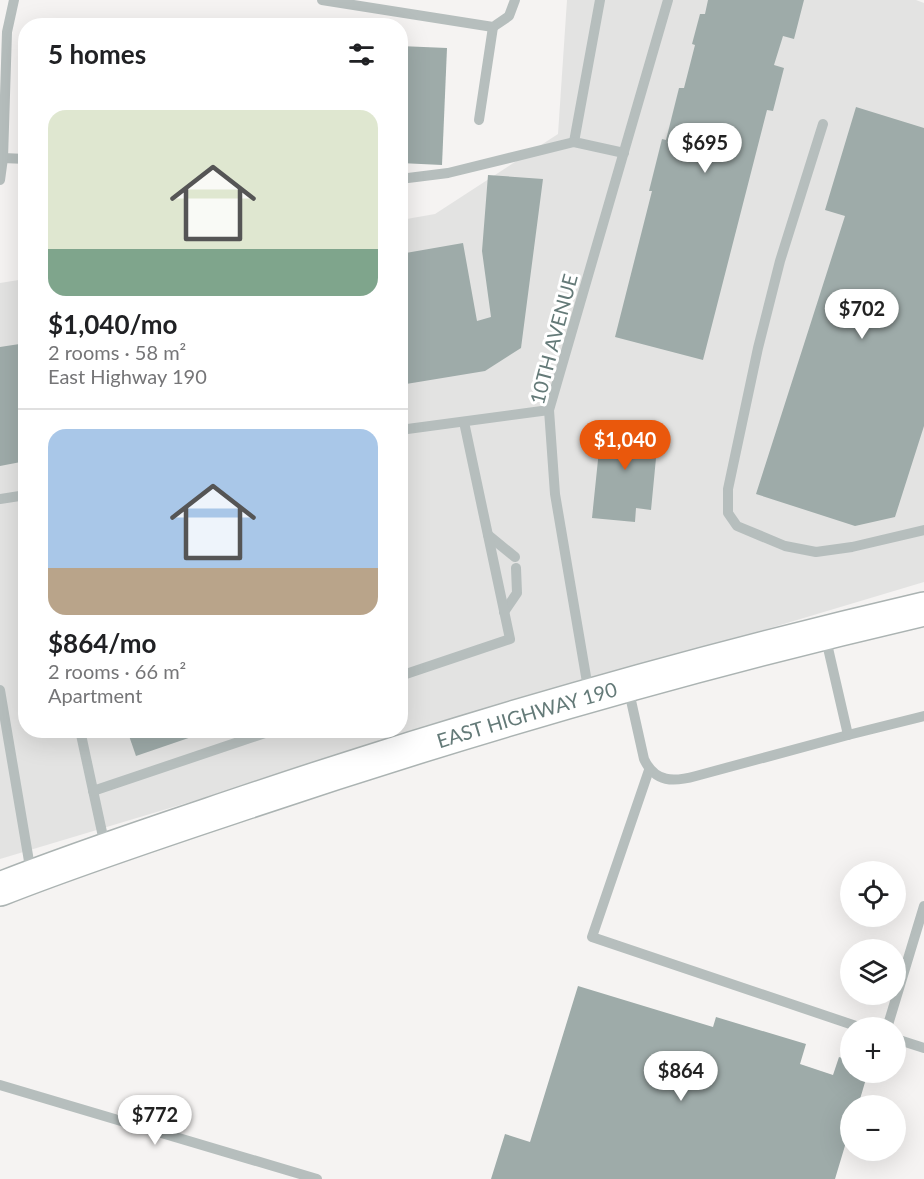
<!DOCTYPE html>
<meta charset="utf-8">
<style>
:root{--surface:#fff;--page:#f2f2f2;--text:#202124;--muted:#757577;--line:#e0e0e0;--accent:#ea580c}
body{margin:0;font-family:Lato,sans-serif;background:var(--page);color:var(--text);height:100vh;display:flex;flex-direction:column;font-size:22px;white-space:nowrap}
*{box-sizing:border-box;margin:0}
p{font-size:20px;color:var(--muted)}
.icon{flex:none;width:33px;height:33px;fill:none;stroke:currentColor;stroke-width:2;stroke-linecap:round;stroke-linejoin:round}
.map{position:relative;flex:1;overflow:hidden}
.drawer{position:absolute;left:18px;top:18px;width:390px;height:720px;display:flex;flex-direction:column;background:var(--surface);border-radius:24px;box-shadow:0 6px 24px #0002}
.drawer>*{flex:none}
.controls{position:absolute;left:840px;top:861px;display:grid;gap:12px}
.controls a{display:grid;place-items:center;width:66px;height:66px;border-radius:50%;background:var(--surface);box-shadow:0 6px 24px #0002;font-size:30px}
.price{position:absolute;translate:-50% -51px;padding:0 14px;border-radius:21px;background:#fff;color:#222;font-size:20px;line-height:39px;filter:drop-shadow(0 2px 3px #0008)}
.price::after{content:'';position:absolute;left:50%;top:36px;width:18px;height:14px;margin-left:-9px;background:inherit;clip-path:polygon(0 0,100% 0,50% 100%)}
.price.current{background:var(--accent);color:#fff}
ul{padding:0;list-style:none}
li{display:grid;align-content:center;gap:12px;height:318px;padding:0 30px}
li+li{border-top:2px solid var(--line)}
li span{display:grid;place-items:center;height:186px;border-radius:18px;color:#555}
li>.icon{margin-inline-start:auto}
span .icon{width:108px;height:108px;fill:#fffc;stroke-width:1}
li b{font-size:26px}
h2{display:flex;justify-content:space-between;align-items:center;height:72px;padding:0 30px;font-size:26px}
.map>svg:first-child{display:block}
.built{fill:#e3e3e2}
.building{fill:#9eaba9}
.lines{fill:none;stroke-linecap:round;stroke-linejoin:round}
.major-casing{stroke:#abb3b2;stroke-width:36}
.minor{stroke:#b6bebd;stroke-width:10}
.major{stroke:#fff;stroke-width:33}
.labels{text-anchor:middle;dominant-baseline:central;stroke-width:6;stroke-linejoin:round;paint-order:stroke}
.street-label{font-size:20px;fill:#647a78;stroke:#fff}
</style>
<div class="map">
<svg width="924" height="1179" viewBox="0 0 924 1179">
<rect width="100%" height="100%" fill="#f5f3f2"/>
<!-- built -->
<path class="built" d="M567,0H916L924,3V582L0,859V283L25,279L26,730H400L401,220L435,214L558,134Z"/>
<!-- building -->
<g class="building">
<path d="M708,0H804L794,39L783,36L774,65L784,68L773,111L767,110L703,360L615,337L652,191H649L662,139L666,140L679,88H684L695,45L692,44L700,14H705Z"/>
<path d="M400,46L447,48L442,165L400,163Z"/>
<path d="M856,107L924,128V426L895,517L855,526L756,494L845,216L825,210Z"/>
<path d="M488,175L543,179L521,348L485,371L400,385V254L463,243L477,321L491,317L482,251Z"/>
<path d="M26,343V461L0,466V347Z"/>
<path d="M602,421L659,427L651,510L636,508L635,522L592,518Z"/>
<path d="M127,730H209V731L136,756Z"/>
<path d="M578,986L713,1027L716,1017L806,1044L800,1064L833,1075L839,1057L850,1061V1072H868L858,1106H850V1129L835,1179H491L505,1134L530,1142Z"/>
</g>
<g class="lines">
<!-- major casing -->
<g class="major-casing">
<g id="major">
<path id="s1" d="M0,889C81,857 164,830 247,802C470,727 696,662 924,609"/>
</g>
</g>
<!-- minor -->
<g class="minor">
<path d="M322,0L493,27L509,16L515,0"/>
<path d="M600,0L574,142L624,153"/>
<path d="M479,120L493,27"/>
<path d="M823,124L780,261L758,348L728,489V513L737,526L785,546L816,552L852,547L924,530"/>
<path d="M3,158L26,159"/>
<path d="M400,179L448,173L574,142"/>
<path d="M0,180L3,158L7,32L14,0"/>
<path d="M400,430L549,410"/>
<path d="M0,499L26,495"/>
<path d="M488,535L515,557"/>
<path d="M504,612L517,593L516,568"/>
<path d="M400,676L510,639L464,422"/>
<path d="M628,687L644,759C655,783 674,782 696,776L848,735L825,635"/>
<path d="M0,690L31,873"/>
<path d="M589,694L555,494L549,410L668,0"/>
<path d="M80,730L105,846"/>
<path d="M848,735L924,716"/>
<path d="M649,770L592,937L862,1028"/>
<path d="M93,791L274,730"/>
<path d="M887,1028L924,906"/>
<path d="M896,1039L924,1048"/>
<path d="M0,1085L317,1179"/>
</g>
<!-- major -->
<use href="#major" class="major"/>
</g>
<g class="labels">
<!-- street labels -->
<g class="street-label">
<text transform="translate(553 339) rotate(-75)">10TH AVENUE</text>
<text stroke="none"><textPath href="#s1" startOffset="555">EAST HIGHWAY 190</textPath></text>
</g>
</g>
</svg>
<div class="controls">
<a><svg class="icon" aria-label="locate" viewBox="0 0 24 24"><circle cx="12" cy="12" r="6"/><path d="M12 2v4M12 18v4M2 12h4M18 12h4"/></svg></a>
<a><svg class="icon" aria-label="layers" viewBox="0 0 24 24"><path d="M12 4l9 5-9 5-9-5zM3 14l9 5 9-5"/></svg></a>
<a>+</a>
<a>−</a>
</div>
<b class="price" style="left:705px;top:174px">$695</b>
<b class="price" style="left:862px;top:340px">$702</b>
<b class="price current" style="left:625px;top:471px">$1,040</b>
<b class="price" style="left:681px;top:1102px">$864</b>
<b class="price" style="left:155px;top:1146px">$772</b>
<section class="drawer">
<h2>5 homes<svg class="icon" aria-label="filters" viewBox="0 0 24 24"><path d="M4 7h16M4 17h16"/><circle cx="9" cy="7" r="2"/><circle cx="15" cy="17" r="2"/></svg></h2>
<ul>
<li><span style="background:linear-gradient(#dfe7d0 75%,#7fa58c 0)"><svg class="icon" aria-label="home" viewBox="0 0 24 24"><path d="M3 11l9-7 9 7M6 9v11h12V9"/></svg></span><div><b>$1,040/mo</b><p>2 rooms · 58 m²</p><p>East Highway 190</p></div></li>
<li><span style="background:linear-gradient(#a9c7e8 75%,#b9a48a 0)"><svg class="icon" aria-label="home" viewBox="0 0 24 24"><path d="M3 11l9-7 9 7M6 9v11h12V9"/></svg></span><div><b>$864/mo</b><p>2 rooms · 66 m²</p><p>Apartment</p></div></li>
</ul>
</section>
</div>
